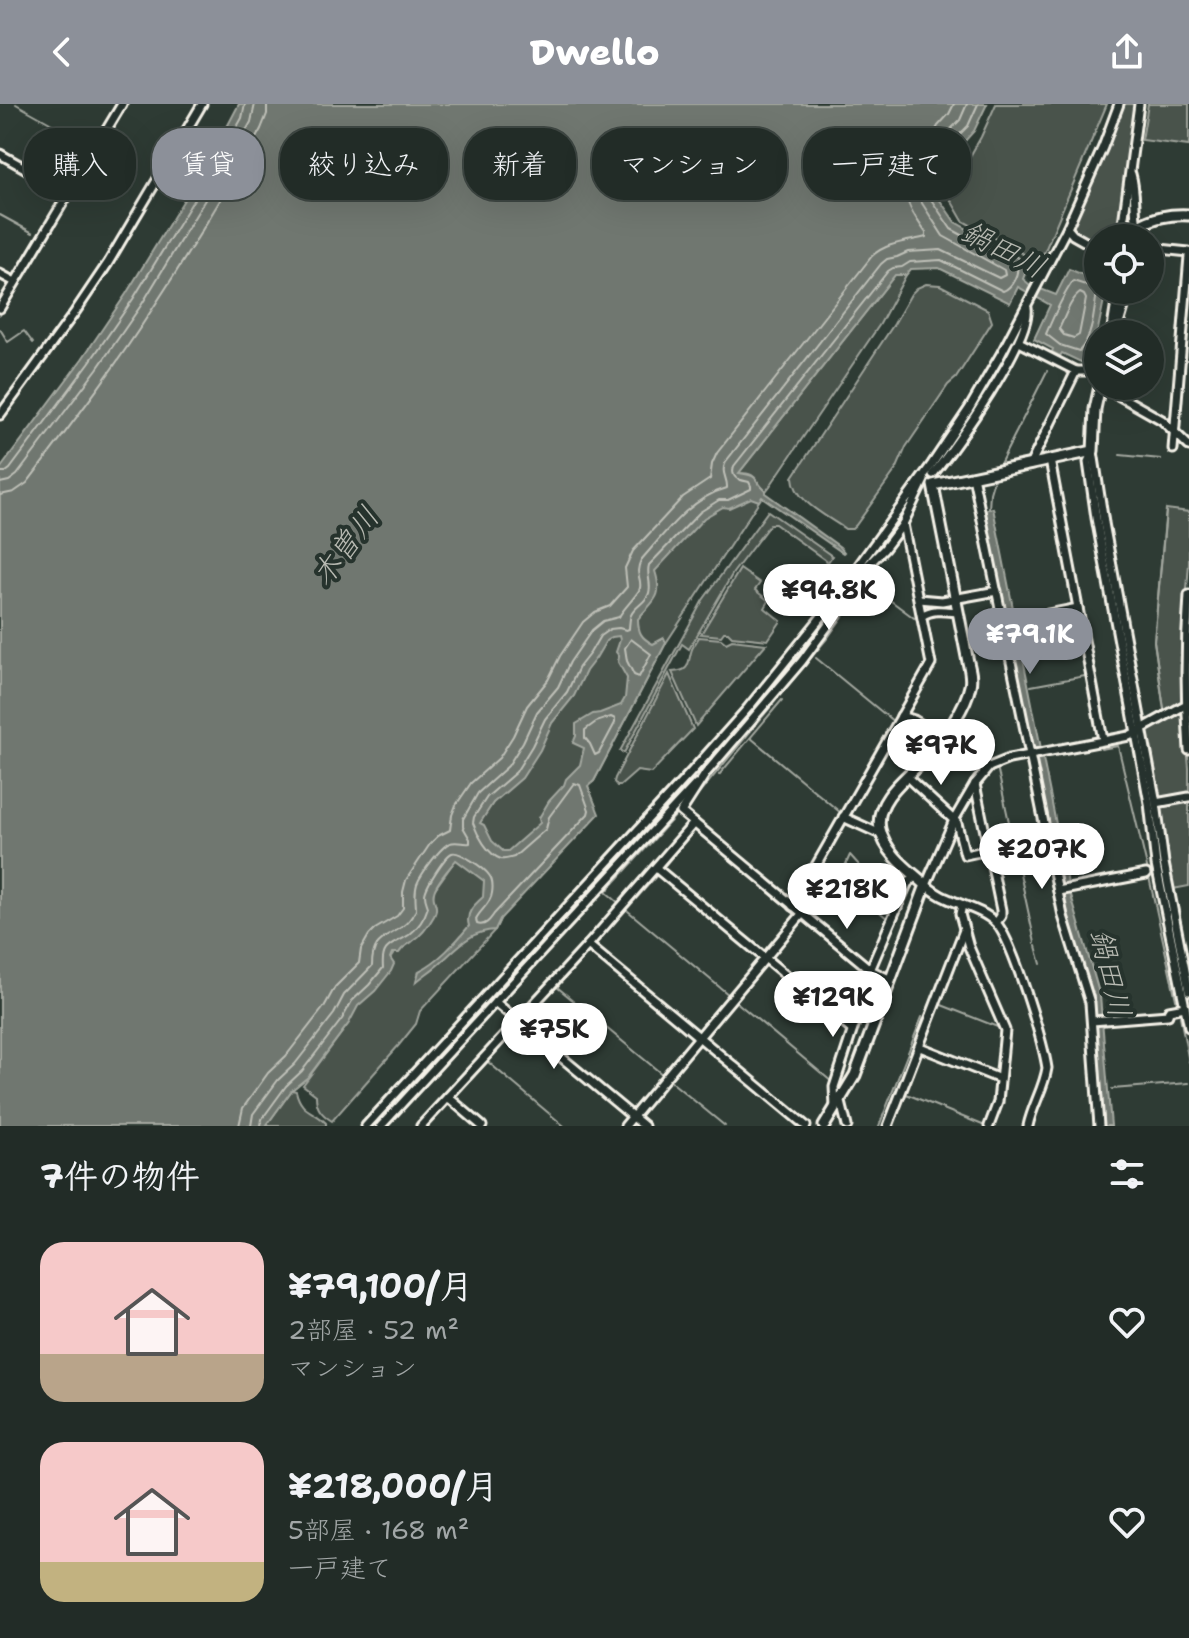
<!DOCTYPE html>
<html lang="ja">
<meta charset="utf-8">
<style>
:root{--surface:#222c27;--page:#2e3833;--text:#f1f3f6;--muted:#a2a7a7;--line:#3f4844;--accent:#8c9099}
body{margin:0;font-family:"Shantell Sans","Klee One",sans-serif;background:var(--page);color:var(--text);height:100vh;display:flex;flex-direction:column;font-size:30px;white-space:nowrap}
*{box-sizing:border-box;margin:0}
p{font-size:26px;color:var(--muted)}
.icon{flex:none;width:44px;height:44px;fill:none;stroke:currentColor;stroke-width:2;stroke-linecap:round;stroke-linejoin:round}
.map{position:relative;height:1022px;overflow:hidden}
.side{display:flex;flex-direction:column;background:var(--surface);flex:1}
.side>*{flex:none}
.guide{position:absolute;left:24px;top:24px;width:1142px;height:72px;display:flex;gap:16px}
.fabs{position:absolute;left:1084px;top:120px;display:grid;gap:16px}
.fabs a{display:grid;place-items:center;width:80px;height:80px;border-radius:50%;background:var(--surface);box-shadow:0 8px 32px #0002,0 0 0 2px var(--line);font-size:40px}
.price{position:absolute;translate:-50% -68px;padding:0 18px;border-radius:28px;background:#fff;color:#222;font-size:26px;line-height:52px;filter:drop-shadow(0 2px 4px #0008)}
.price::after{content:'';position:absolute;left:50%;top:48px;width:24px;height:18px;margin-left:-12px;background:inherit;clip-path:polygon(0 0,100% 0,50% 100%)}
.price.selected{background:var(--accent);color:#fff}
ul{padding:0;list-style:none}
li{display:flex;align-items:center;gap:24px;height:200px;padding:0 40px}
li span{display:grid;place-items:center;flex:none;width:224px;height:160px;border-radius:24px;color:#555}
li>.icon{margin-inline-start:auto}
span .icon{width:96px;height:96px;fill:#fffc;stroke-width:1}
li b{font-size:34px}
h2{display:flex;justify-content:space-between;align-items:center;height:96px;padding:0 40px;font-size:34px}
.chip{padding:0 28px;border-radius:32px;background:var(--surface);box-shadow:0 8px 32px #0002,0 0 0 2px var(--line);font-size:28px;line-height:72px}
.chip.selected{background:var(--accent);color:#fff}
header{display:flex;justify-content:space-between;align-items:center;height:104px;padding:0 40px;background:var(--accent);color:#fff;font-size:36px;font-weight:800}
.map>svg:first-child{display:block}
.green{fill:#48524c;stroke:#9ea29a;stroke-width:2}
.water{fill:#6f7770;stroke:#a4a8a0;stroke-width:2;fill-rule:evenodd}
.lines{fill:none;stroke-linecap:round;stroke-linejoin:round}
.shore{stroke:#bfc0b8;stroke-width:2}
.stream{stroke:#a4a8a0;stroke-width:2}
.minor-casing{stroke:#f4f1e8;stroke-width:13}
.major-casing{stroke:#f4f1e8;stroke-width:15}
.minor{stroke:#26332d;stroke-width:7}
.major{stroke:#26332d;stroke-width:9}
.labels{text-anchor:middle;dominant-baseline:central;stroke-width:8;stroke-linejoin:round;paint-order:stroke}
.water-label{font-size:30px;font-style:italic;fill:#b8bab2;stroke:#26332d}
</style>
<header><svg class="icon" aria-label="back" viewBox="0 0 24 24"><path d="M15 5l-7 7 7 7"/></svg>Dwello<svg class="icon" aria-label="share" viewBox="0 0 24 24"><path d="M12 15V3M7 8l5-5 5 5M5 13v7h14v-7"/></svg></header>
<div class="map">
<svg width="1189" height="1022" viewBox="0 0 1189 1022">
<rect width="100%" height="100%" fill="#2e3b34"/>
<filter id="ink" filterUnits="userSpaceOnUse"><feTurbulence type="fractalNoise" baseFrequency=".0125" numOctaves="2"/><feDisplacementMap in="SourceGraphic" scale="16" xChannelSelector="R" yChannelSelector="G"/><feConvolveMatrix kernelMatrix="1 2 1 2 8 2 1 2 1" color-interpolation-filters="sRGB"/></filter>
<g filter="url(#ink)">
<!-- green -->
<g class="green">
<path d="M996,0H1107L1044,149L1032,155L963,117L948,91L981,33Z"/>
<path d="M1122,0H1136L1118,134H1098V141L1075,130L1070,123L1110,36Z"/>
<path d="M1148,0H1189V42L1142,36Z"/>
<path d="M895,171H906L880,220L770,382L766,387C753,376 759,369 739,369Z"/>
<path d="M926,180L940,181L988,206L992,218L956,274L948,281L906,343L897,364L856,421L852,425H845C827,412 794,397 793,373L894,220L911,190L917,184Z"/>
<path d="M723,388L754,394L759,397L666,539L594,677L588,682L596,703L513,758L475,726L624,500Z"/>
<path d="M1166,405L1189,408V459L1183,538V600L1189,664V782L1173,785L1162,705L1146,620L1165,611L1154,537Z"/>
<path d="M768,407L832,452L828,458L775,420H770L733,469L689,545L682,540L624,649L620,647L703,496Z"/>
<path d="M740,465L760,479L755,486L769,497L765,504L781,517L768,536L732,532L728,528H724L721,532L701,530Z"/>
<path d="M699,533L721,535L726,539L732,536L766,540L696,622L672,568C692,567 687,559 692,545C694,541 697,537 699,533Z"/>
<path d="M669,570L693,625L651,669L637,667L620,682H617L614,678L615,674Z"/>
<path d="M459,751L482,763L500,815L495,826L420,907L416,920L399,941L332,1017C321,1010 316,1004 316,991L303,981L349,919L354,907L433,793L434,786Z"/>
<path d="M292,986L296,987C301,1009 314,1006 326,1019V1022H266Z"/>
</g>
<!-- water -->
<g class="water">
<path d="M239,0H987L974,27L964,38L935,89L955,118L1029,160L1023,175L1030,181L1056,191L1069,165L1098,177V186H1106L1095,240L1083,259L1062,249L1060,252L1052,248L1053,245L1034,235L1050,201L1018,183L1010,199L939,164L911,165L906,171H895L739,369C762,372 751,375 766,387L765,389L840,443L844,448L843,449L762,393L759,397L751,394L729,404L723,403L704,414L655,467C664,495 653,496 638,515C638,528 641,534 653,540L664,534L666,539L594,677L588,682L599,710L500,815L495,826C470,827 458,843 441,858C434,865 424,871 416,878L419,867C439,857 455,839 469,822C465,809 474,801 483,793L484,777L456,756C449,765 437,777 434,788C431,797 440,800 434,812C429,821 422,831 413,837C407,842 403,842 399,849H392L390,854L394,860L391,867L375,887L358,902L349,919L308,973L292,986L266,1022H0V365L82,255L126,190L217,42ZM619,532L620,536L616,548L619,552L618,558L627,574L625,594L621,601L600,609L593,610L576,620V632L573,639L584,644L580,661L566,675L564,681L549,697L539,714L540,719L508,747H503L492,737L484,721L480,719L493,699L522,674L540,646L552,619L574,592L586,567L596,554L606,537L612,533Z"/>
<path d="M993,404L1069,785L1100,892L1111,1022H1104L1095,907L1064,795L1002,495L993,496L992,492L1001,490L983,406Z"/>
</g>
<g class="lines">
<!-- shore -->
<g class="shore">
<path d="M1073,177L1095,184L1097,187C1094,207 1093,234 1079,247L1060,241L1046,230C1054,211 1062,193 1073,177Z"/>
<path d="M1080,189L1084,191L1086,195L1079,231L1074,234L1064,231L1059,225C1065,213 1070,196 1080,189Z"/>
<path d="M0,368H6L10,365L89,259L133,195L224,46L242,14L245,0"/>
<path d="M0,379L9,377L17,371L97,265L142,200L232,51L251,18L255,0"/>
<path d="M0,391L14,388L27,379C70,322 114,265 153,204C191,146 227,86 261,25L267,10V0"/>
<path d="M631,535L651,550L639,573L634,571L627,557L625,544Z"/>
<path d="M611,613L615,615V619L599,649L595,651L590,640L585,634V626L596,618Z"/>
<path d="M239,1022L243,1004L268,969L286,952L324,903L335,883L359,859L361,845L369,831L375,825L397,812L403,804V788L406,776L430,740L438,732L450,726L452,711L456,701L471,679L499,654L513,632L527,602L548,576L560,552L583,518L595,508L610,502L627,483L625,464L633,447L683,393L710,375L712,360L717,349L872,152C887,138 907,138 926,133V129C914,111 901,97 909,74L938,22L949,10L954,0"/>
<path d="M251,1022L253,1010L278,976L295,960L334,910L344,891L372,862C372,835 384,836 403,822C409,818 413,811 416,806C416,797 414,789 417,780C421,770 441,742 450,739C457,737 464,740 470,739V735L463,723V715L478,689L508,662L523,638L537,608L558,583L570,558L592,526L603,517L619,513C623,504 639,490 640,484C642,473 634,471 641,456C665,429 690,394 727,384C728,373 719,369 727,356L881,160L887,155L897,153L908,148L941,146L999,174L1005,171L1004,166L943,132L918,93L920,80L948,28L960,16L967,0"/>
<path d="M261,1022L262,1015L286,982L302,967L342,915L352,897L369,881L383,864C381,840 392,842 409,831C418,824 425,813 428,803C427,799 425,796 425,791C425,783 445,752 452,749C459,746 485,765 489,771C493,776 493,783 492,789C491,800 480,806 476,815L477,820C485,823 490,816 494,810L588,710L589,706L580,681L574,679L549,713L546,725L514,753C509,754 506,756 501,755C488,751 477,730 473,719L474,713L487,693L516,668L532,642L545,615L567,588L579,563L590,549L600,532L610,525L619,524L626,526L629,525C629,523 630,512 631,511C635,502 646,499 649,489C652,479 646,471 649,461L700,408L719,396H728L751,385V382L749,378C740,376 730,375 734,362L888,167L893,164L902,163L910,158L941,156L1003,187C1012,184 1019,170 1017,161L951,125L928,91L929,84L957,33L968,22L978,0"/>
</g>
<!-- stream -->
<g class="stream">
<path d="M16,0L86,39"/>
<path d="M0,111L33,129"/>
<path d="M0,211L4,204"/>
<path d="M0,225L8,238L24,227L33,239"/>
<path d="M1120,351L1161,355"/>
<path d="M999,362L1047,267"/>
<path d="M1048,367L1050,382"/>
<path d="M1053,390L1061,437"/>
<path d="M989,405L990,389L995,372"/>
<path d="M1075,509L1098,632"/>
<path d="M816,554L894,618"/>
<path d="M1031,582L1085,572"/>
<path d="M1164,606L1154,537L1166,408"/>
<path d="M751,634L841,709"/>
<path d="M1101,643V645L1118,642L1148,767"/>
<path d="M869,661L877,648"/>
<path d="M998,667L1035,839"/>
<path d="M719,671L782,596"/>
<path d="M965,690L974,672"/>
<path d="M689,702L829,532L867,479L914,514L918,512"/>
<path d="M817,752L867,664"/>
<path d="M662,765L694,726L796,811"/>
<path d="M925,768L945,729"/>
<path d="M842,769L850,751L894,800"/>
<path d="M1149,773L1177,900"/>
<path d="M843,777L888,815"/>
<path d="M792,796L815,756"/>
<path d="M620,800L606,788L677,710L688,720"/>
<path d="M628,807L729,891"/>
<path d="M802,816L868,871"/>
<path d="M594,842L659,769"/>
<path d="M1036,842L1041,860"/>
<path d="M875,867L884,843"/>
<path d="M557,883L663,971"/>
<path d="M734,896L832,978"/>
<path d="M939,900L1000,924"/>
<path d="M1180,912L1189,958"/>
<path d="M524,918L590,847"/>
<path d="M488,958L564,1022"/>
<path d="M916,961L921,948"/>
<path d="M669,976L725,1022"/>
<path d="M1112,985L1189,979"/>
<path d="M904,989L985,1022"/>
<path d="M453,995L519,923"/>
<path d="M1002,996L1003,987"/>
<path d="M428,1022L450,999"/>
<path d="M879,1022L922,913"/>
<path d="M993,1022L1001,1001"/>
</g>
<!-- minor casing -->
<g class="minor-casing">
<g id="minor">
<path d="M0,50L69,89"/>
<path d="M1131,70C1136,86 1134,106 1137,123"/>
<path d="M1067,124L1073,131L1098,145"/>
<path d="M1121,134L1139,0"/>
<path d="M1150,144L1189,148"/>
<path d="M0,170L15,178"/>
<path d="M0,204L122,0"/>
<path d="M1111,230L1118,186"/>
<path d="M1019,238L1076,267H1085L1098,254"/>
<path d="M1102,282L1162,316L1189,342"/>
<path d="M0,311L75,208L108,159L202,0"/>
<path d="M1173,345L1189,152"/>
<path d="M1093,347L1088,358L1096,414L1149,699L1156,761L1189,923"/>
<path d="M1093,347L1104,419L1156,699L1164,759L1189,887"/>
<path d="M1050,356L1103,636"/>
<path d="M1030,361L1076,267"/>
<path d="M933,370C955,344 1032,234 1027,204"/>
<path d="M973,372L1063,812L1090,899L1099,1022"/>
<path d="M1189,491C1185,543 1185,594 1189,646"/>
<path d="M919,495L942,497L997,487"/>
<path d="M922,512C933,504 945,507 958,508"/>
<path d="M1003,519L1078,504"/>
<path d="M901,612L914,616L989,663"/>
<path d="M907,673L957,719L965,751L989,746"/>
<path d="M975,680L1001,806V812L996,819"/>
<path d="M1156,699L1189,693"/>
<path d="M843,713L876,728L880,727"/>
<path d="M656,764L852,926"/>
<path d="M1058,787L1146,770"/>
<path d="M962,801L960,810L969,843L1005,926L998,998L989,1022"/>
<path d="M793,802L931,560L903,420"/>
<path d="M588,841L806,1022"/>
<path d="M870,866L907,780L916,772"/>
<path d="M891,876L872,867L681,708L706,669L802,557L849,493L868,461L884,445L903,420L924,376"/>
<path d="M495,898L644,1022"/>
<path d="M1092,917L1168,911L1169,906L1185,903"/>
<path d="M920,943L1000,975"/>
<path d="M448,993L482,1022"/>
<path d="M841,998L847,1022"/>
<path d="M835,1003L834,983L872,867"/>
<path d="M366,1022L692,667L748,604L822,512L932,360L969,305L1001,250L1067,124L1103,43L1119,0"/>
<path d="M381,1022L696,680"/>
<path d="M421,1022L588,841L694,719"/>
<path d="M625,1022L802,810"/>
<path d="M888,1022L964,826"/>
<path d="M1028,1022C1032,1002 1044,984 1047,964C1043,938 1012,835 996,819C983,806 963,802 946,794C939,791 932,786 926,781L954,716L975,680L989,663L1009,655L1129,632L1185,601"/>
</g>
</g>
<!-- major casing -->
<g class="major-casing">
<g id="major">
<path d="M1133,134L1137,123C1154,113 1169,110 1189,111"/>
<path d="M1115,230L1128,186"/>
<path d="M824,1022L855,971L926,781C909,766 885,749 880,725C873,693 915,668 933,646C946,631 966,602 970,582C972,574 970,566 968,558L933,381L1093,347L1095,305L1100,282"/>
</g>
</g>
<!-- minor -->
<use href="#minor" class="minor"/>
<!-- major -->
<use href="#major" class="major"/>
</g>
</g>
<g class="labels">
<!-- water labels -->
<g class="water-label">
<text transform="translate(1004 145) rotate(27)">鍋田川</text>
<text transform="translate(345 442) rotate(-53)">木曽川</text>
<text transform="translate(1111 869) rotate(77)">鍋田川</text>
</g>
</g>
</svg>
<div class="fabs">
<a><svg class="icon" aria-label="locate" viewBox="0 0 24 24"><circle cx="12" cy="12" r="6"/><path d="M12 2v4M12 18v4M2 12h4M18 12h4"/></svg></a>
<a><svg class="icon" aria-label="layers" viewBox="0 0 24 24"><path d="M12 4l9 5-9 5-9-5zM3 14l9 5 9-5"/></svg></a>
</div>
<b class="price" style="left:829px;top:528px">¥94.8K</b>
<b class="price selected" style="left:1030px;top:572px">¥79.1K</b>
<b class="price" style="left:941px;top:683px">¥97K</b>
<b class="price" style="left:1042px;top:787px">¥207K</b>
<b class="price" style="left:847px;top:827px">¥218K</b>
<b class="price" style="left:833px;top:935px">¥129K</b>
<b class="price" style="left:554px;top:967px">¥75K</b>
<div class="guide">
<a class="chip">購入</a>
<a class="chip selected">賃貸</a>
<a class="chip">絞り込み</a>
<a class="chip">新着</a>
<a class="chip">マンション</a>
<a class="chip">一戸建て</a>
</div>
</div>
<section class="side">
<h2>7件の物件<svg class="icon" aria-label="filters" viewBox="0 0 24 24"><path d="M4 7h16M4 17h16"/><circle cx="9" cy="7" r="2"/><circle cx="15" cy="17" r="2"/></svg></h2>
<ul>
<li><span style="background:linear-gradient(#f6c9c9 70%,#b9a48a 0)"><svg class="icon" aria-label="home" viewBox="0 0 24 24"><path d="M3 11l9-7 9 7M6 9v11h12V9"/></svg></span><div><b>¥79,100/月</b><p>2部屋 · 52 m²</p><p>マンション</p></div><svg class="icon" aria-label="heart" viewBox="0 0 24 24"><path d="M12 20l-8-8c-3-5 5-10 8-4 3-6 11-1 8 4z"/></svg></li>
<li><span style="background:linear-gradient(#f6c9c9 75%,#c2b280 0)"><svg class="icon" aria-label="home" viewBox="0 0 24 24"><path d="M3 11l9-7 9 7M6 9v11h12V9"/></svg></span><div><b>¥218,000/月</b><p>5部屋 · 168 m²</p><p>一戸建て</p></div><svg class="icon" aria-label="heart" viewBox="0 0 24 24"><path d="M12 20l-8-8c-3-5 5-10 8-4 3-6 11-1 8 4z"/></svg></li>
</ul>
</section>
